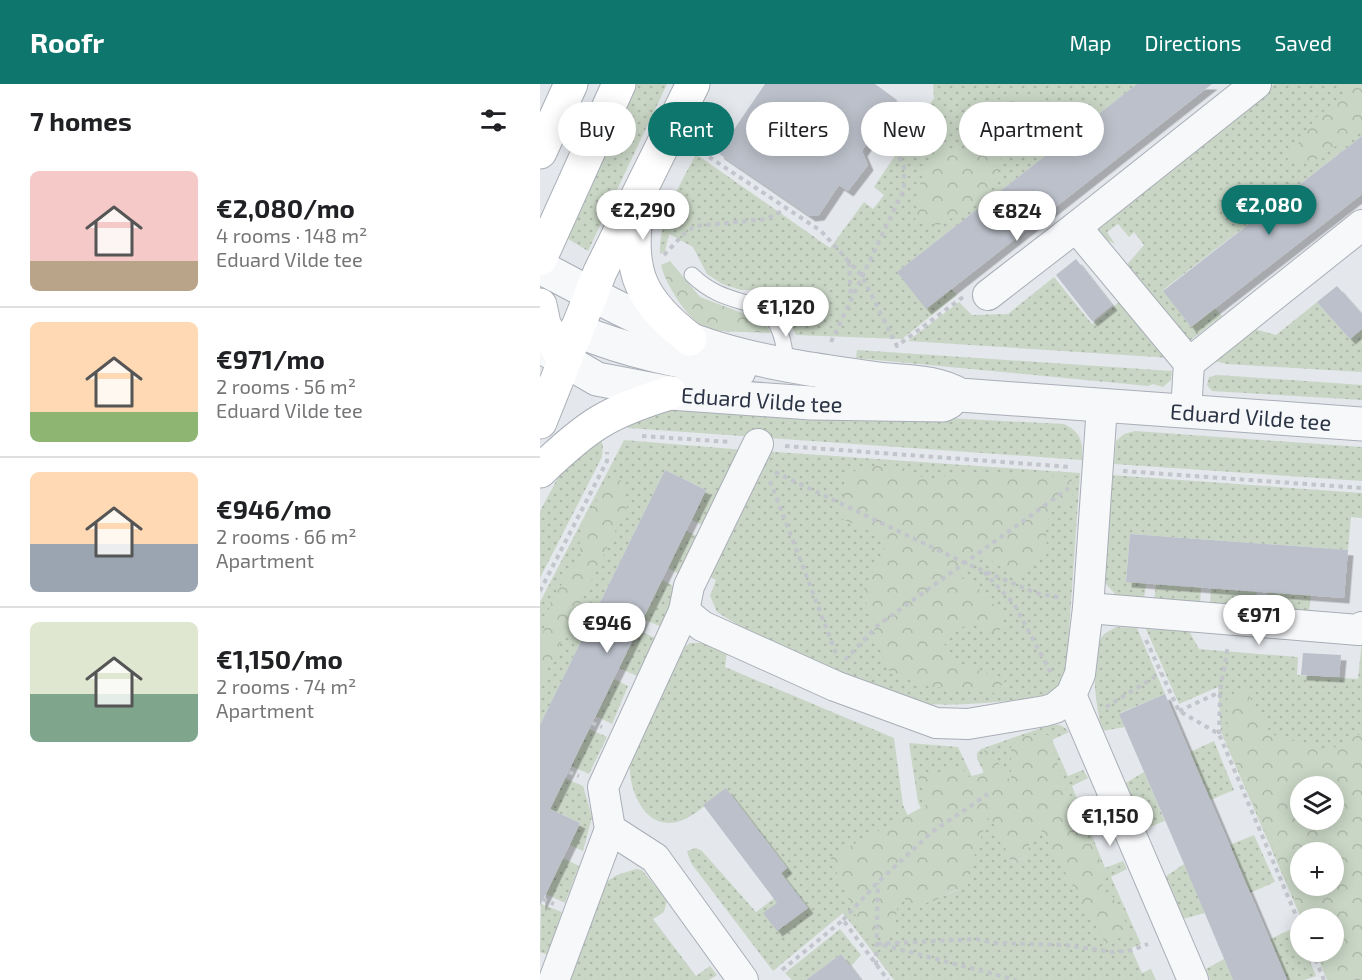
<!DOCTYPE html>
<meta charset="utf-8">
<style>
:root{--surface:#fff;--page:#f6f6f6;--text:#202124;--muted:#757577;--line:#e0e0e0;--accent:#0f766e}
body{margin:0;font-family:"Exo 2",sans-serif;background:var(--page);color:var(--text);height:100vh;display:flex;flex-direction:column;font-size:22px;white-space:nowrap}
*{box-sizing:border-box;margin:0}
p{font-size:20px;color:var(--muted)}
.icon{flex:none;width:33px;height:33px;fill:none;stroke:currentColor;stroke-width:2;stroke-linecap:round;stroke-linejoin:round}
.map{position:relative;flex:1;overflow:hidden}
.drawer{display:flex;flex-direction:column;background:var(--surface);width:540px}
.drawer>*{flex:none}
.banner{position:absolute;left:18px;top:18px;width:570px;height:54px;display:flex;gap:12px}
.buttons{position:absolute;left:750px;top:692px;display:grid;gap:12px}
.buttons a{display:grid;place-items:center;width:54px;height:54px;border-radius:50%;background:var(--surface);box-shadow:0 3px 15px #0003;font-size:30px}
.price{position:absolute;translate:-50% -51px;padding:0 14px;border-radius:21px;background:#fff;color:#222;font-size:20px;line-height:39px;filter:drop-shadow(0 2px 3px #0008)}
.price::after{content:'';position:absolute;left:50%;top:36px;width:18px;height:14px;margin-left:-9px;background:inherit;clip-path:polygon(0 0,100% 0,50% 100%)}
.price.on{background:var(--accent);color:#fff}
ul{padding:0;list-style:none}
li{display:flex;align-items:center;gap:18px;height:150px;padding:0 30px}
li+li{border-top:2px solid var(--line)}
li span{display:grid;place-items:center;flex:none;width:168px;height:120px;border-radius:9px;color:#555}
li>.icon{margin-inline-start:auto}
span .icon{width:72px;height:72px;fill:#fffc;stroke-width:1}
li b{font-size:26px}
h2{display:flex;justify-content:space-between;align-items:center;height:72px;padding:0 30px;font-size:26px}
.pill{padding:0 21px;border-radius:27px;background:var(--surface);box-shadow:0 3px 15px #0003;font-size:21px;line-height:54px}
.pill.on{background:var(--accent);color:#fff}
header{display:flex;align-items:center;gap:36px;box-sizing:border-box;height:84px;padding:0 30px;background:var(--accent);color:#fff}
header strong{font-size:28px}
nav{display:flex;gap:33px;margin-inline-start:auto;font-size:21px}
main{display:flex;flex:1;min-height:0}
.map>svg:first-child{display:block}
.grass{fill:url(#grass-dots);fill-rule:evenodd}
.forest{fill:url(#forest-crowns);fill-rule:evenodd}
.building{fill:#bbc0ca;filter:url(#shadow)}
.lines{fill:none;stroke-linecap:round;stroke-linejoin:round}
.service-casing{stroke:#a9aeb7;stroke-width:17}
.minor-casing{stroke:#a9aeb7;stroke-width:32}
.tertiary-casing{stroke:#a9aeb7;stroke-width:35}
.secondary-casing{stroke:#a9aeb7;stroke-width:35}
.path{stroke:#c2c5cb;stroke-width:4;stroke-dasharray:4.5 4.5;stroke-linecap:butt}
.service{stroke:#f7f8fa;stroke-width:15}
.minor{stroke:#f7f8fa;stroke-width:30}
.tertiary{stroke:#f7f8fa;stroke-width:33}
.secondary{stroke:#fff;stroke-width:33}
.labels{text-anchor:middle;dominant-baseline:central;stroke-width:6;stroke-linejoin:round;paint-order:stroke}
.street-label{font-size:22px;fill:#2b3445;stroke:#f4f6f9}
</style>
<header>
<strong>Roofr</strong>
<nav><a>Map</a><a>Directions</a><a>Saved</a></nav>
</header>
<main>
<section class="drawer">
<h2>7 homes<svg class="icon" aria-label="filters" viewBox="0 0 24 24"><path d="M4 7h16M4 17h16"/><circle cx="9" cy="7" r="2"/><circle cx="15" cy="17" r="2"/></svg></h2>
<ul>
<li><span style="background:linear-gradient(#f6c9c9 75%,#b9a48a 0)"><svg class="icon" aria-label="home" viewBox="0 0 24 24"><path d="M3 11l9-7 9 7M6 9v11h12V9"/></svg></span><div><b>€2,080/mo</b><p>4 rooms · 148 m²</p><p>Eduard Vilde tee</p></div></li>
<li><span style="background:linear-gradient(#ffd9b3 75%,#8fb573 0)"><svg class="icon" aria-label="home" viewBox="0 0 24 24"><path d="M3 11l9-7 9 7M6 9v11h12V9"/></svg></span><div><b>€971/mo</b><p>2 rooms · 56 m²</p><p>Eduard Vilde tee</p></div></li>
<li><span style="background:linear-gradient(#ffd9b3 60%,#9aa5b1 0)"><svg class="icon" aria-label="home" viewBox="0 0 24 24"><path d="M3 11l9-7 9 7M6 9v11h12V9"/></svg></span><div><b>€946/mo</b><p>2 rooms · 66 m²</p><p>Apartment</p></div></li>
<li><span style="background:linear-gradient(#dfe7d0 60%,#7fa58c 0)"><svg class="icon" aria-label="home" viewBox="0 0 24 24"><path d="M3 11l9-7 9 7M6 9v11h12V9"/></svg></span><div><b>€1,150/mo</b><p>2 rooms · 74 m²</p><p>Apartment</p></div></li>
</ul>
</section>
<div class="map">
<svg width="822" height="896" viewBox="0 0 822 896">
<defs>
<pattern id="grass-dots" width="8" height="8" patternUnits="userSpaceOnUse" patternTransform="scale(1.5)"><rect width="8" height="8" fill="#c9d6c5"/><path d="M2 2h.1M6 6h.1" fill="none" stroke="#adb8ab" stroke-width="1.8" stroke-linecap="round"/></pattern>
<pattern id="forest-crowns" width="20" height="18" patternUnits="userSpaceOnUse" patternTransform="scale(1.5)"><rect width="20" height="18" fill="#c9d6c5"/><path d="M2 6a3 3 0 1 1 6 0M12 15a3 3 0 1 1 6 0" fill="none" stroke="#adb8ab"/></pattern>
<filter id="shadow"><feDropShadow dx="5.5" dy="5.5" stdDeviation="0" flood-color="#0004"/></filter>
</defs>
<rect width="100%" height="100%" fill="#e4e7ec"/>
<!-- grass -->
<g class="grass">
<path d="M93,0H127L48,167L25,153Z"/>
<path d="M393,0H597L357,188L411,204L417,211L362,255L256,251L244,226L216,206H201L182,200L167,190L153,163L129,150L125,167L120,170C119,134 140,101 156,70L290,164L324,118L333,125L344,111L334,103L394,14Z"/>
<path d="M734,0H822V52L623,206L651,243L675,224L682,232L644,261L584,184L604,161L594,148L589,153L578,140L567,148L575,160L559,152L556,141Z"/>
<path d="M514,193L552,240L585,213L631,274L368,257L419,218L432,231L468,230Z"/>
<path d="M777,218L810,255L822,245V288L687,280L671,276L711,244L736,251Z"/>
<path d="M317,266L632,287L631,296L623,303L613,300L608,302L316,274Z"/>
<path d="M678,291L822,301V316L672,307L667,301L669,293Z"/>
<path d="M152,321L524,340C541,348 543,358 542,376L88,344L85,338L111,329Z"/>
<path d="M595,347L822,363V397L574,380L576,357L584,350Z"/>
<path d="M59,353L63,361L62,373L0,494V427L20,390Z"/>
<path d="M84,356L205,366L168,444L152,436L166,406L125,386L0,641V518Z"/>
<path d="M221,367L540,389L527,576C525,586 523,599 515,606C502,617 401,624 384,619C321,601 261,568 201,543L177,528L170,512L176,496L163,490Z"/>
<path d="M571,391L822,409V434L811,433L808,466L590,450L586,497L606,499L604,515L577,512L564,498Z"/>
<path d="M146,447L163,455L145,493L128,484Z"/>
<path d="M122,496L139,505L122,543L103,535Z"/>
<path d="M616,500L661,503L660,521L614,517Z"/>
<path d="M671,504L717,507L715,525L670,521Z"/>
<path d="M727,508L771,511L769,528L726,525Z"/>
<path d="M576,543L597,544L625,610L580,629L585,643L562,647C557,627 548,571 561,554C564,549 571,546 576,543Z"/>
<path d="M606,545L649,547L659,565L758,573L757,591L818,595L822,556V896H787L775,867H794V834H761L681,648L678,603L639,620ZM760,702H794V735H760ZM760,768H794V801H760Z"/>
<path d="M98,546L115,554L97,592L79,584Z"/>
<path d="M150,559H166L187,567L185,583L354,654L363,721L404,812L419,805L378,718L369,659L418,663L473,779L488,772L437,675V669L441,665L504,643C515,640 521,639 529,648L512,656L528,692L543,686L548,694L532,702L565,784L583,777L587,785L571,793L601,860L591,864L602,889L611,885L616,896H354L303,829L233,887L151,779L147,767L156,764L162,767L216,828L248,804L239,790L247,784L186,704C172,715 154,734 137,738C100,747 83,693 92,665C103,632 126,596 142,565Z"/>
<path d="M74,595L88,602L72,640L56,632Z"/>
<path d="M49,645L67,653L49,690L31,682Z"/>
<path d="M674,657L694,706L670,716L650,668Z"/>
<path d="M604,688L625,737L604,745L584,700Z"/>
<path d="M25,694L43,702L52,733L43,767L30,761L40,739L10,725Z"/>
<path d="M714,751L735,798L710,809L690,761Z"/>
<path d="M23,774L39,782L25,819L6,810Z"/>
<path d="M644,780L665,829L643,835L625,793Z"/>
<path d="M96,785L102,786L127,816L124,828L113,835L156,892L170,882L177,891L169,896H28L66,798L77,791Z"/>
<path d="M1,820L22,828L8,871L0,868Z"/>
<path d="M756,843L760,855V867H766L776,892L764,896H747L730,855Z"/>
<path d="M300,845L321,871L311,882L301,870L266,896H252L245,889Z"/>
<path d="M684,875L693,896H670L666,885Z"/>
</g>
<!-- forest -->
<g class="forest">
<path d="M806,0H822V40L810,52L771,79L747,75L776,34L803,11Z"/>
<path d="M493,10C509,29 514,46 496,66L476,68L460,74L457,96L427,126L399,141L375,137L378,107L385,83L407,64L427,69L444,58L443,35L456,16Z"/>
<path d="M130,177L160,213L223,237L231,249C216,248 179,249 166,244C148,237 125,199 121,181Z"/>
<path d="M322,382H360L388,396L419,389L532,393V422L512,419L506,442L507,470L480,494L445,473L418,490L439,505L465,532L458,552L433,536L402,557L419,580L466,595L456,609L385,602L350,589L339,561L323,507L349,456L300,434L305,394Z"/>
<path d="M75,394L82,397L87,423L0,601V561L11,517L41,471C34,438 56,418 75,394Z"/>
<path d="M704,603L731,650L788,667L822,649V896H791L778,867H794V834H763L688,662L687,614ZM760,702H794V735H760ZM761,768H794V801H760Z"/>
<path d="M488,651H508L535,732L566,787L560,809L573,813L591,849L566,860L501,746L490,753L488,772L472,779L449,730L424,802L394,817L371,823L360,809L353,849L326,855L290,773L388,720L378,693L421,683L428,693L443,689L444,666L452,669L471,698V658Z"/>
</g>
<!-- building -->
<g class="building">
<path d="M225,0H335L357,16L322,67L328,81L308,107L299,101L279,131L270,132L178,69Z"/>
<path d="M597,0H672L386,225L357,188Z"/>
<path d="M822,52V110L651,243L623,207Z"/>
<path d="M536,175L572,221L552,237L516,191Z"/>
<path d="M797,202L822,230V245L810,255L777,218Z"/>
<path d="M125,386L166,406L10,725L40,739L0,822V641Z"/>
<path d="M590,450L808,466L804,514L586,498Z"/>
<path d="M763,569L801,571L799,593L761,591Z"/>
<path d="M625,610L710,809L747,896H693L644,780L579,630Z"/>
<path d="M186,704L247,784L241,789L268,824L237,847L223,829L237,819L163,721Z"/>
<path d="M301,870L321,896H266Z"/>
</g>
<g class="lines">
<!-- service casing -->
<g class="service-casing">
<path id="service" d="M152,191C197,235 240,199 246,279"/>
</g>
<!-- minor casing -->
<g class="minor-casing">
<g id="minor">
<path d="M448,211L536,143"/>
<path d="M649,279L822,141"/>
<path d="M646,328L649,279L536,143L716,0"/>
<path d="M548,524L819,546L822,543"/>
<path d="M144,527L149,502L218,360"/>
<path d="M531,611L653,896"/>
<path d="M70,745L115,774L203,896"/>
<path d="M14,896L70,745L63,703L144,527L162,542L295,602L396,639L428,640L505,627L515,624L531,611L540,590L548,524L562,322"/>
</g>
</g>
<!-- tertiary casing -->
<g class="tertiary-casing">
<g id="tertiary">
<path id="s1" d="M0,183C64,217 130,254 201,271C243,282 289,288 332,294C363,299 393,295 420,311L822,340"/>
<path d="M36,246C89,268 143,279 199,287"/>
<path id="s2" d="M2,263L57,295L130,309L271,319L403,321L409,318"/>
</g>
</g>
<!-- secondary casing -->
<g class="secondary-casing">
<g id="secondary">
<path d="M0,68L31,0"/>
<path d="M97,126C87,188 101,217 150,255"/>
<path d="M0,175L79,0"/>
<path d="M0,221L4,240L24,277"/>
<path d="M0,338L60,188L153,0"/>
<path d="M0,387C47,342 67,328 130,309"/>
</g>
</g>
<!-- path -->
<g class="path">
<path d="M180,47L184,50"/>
<path d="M154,63L281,147L322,192L357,262L423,213"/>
<path d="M124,171L143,151L155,142L227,135L247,124"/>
<path d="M309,178L311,215"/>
<path d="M291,258L364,105V83L351,56"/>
<path d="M102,352L190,358"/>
<path d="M245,362L531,383"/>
<path d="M583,387L822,404"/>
<path d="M235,388L425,479L496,509L522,514"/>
<path d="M230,397L297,572"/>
<path d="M444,488L474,520L511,589"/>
<path d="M0,507L67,377V368"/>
<path d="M606,556L639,627L679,650L760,841"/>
<path d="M305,576L337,542L529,404"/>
<path d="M566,623L621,589"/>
<path d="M639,627L680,608"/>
<path d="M52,639L62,643"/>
<path d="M679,650L680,608L688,561"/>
<path d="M29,688L39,692"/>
<path d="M3,815L14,820"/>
<path d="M303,836L338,798L392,748L448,710"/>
<path d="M337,860L436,855L456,859L525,861L573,868L592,866L608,860"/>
<path d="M343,861L476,896"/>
<path d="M772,867L784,896"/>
<path d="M336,881L338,799"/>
<path d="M242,886L303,836L348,896"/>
</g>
<!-- service -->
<use href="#service" class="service"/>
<!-- minor -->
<use href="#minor" class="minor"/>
<!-- tertiary -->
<use href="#tertiary" class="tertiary"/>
<!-- secondary -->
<use href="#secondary" class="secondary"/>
</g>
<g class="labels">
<!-- street labels -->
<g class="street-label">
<text stroke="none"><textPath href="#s2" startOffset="230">Eduard Vilde tee</textPath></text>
<text stroke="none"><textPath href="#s1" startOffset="735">Eduard Vilde tee</textPath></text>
</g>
</g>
</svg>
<div class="buttons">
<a><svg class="icon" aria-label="layers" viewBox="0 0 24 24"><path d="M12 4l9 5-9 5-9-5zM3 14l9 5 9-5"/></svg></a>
<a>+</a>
<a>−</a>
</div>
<b class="price on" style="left:729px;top:152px">€2,080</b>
<b class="price" style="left:103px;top:157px">€2,290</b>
<b class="price" style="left:477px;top:158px">€824</b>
<b class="price" style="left:246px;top:254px">€1,120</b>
<b class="price" style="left:719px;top:562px">€971</b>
<b class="price" style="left:67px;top:570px">€946</b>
<b class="price" style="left:570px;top:763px">€1,150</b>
<div class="banner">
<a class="pill">Buy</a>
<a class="pill on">Rent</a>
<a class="pill">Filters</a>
<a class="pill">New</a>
<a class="pill">Apartment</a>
</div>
</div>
</main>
